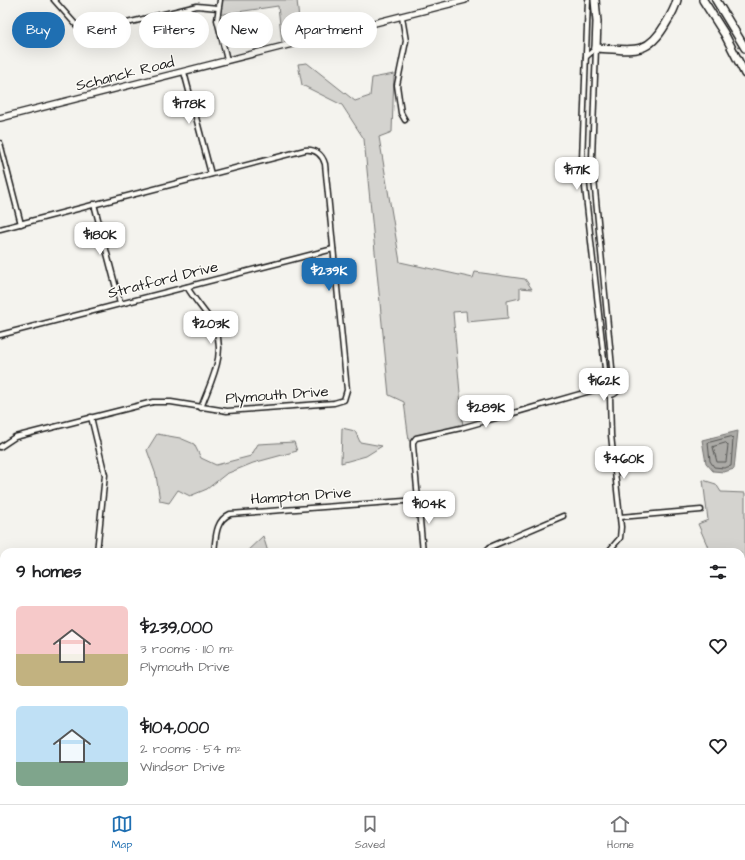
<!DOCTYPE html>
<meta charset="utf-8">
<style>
:root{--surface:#fff;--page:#f6f6f6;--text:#202124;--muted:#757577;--line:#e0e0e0;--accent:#1f6fb2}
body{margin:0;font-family:"Architects Daughter",sans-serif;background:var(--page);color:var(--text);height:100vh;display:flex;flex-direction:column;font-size:15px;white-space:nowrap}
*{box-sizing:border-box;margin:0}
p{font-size:13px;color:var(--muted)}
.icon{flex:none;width:22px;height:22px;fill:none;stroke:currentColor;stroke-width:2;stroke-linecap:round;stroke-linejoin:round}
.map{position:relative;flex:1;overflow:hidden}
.details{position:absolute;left:0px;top:548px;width:745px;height:256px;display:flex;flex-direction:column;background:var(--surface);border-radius:12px 12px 0 0;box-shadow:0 4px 16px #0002}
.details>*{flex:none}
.top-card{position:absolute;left:12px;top:12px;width:400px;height:36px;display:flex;gap:8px}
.price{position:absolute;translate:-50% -34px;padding:0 9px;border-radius:8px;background:#fff;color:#222;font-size:13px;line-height:26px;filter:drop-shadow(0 1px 2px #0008)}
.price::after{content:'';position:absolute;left:50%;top:24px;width:12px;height:9px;margin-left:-6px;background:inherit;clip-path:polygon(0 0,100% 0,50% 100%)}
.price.selected{background:var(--accent);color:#fff}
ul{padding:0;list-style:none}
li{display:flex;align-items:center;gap:12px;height:100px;padding:0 16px}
li span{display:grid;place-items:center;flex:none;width:112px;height:80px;border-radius:6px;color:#555}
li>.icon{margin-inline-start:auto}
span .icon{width:48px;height:48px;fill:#fffc;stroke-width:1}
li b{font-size:17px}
h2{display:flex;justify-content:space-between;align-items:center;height:48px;padding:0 16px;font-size:17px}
.tag{padding:0 14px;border-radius:18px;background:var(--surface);box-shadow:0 4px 16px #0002;font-size:14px;line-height:36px}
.tag.selected{background:var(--accent);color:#fff}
.menu{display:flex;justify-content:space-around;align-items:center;height:56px;border-top:1px solid var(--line);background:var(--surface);font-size:11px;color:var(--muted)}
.menu a{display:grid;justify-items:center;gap:2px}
.menu .selected{color:var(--accent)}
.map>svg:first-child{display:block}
.green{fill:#d4d3cf;stroke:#787876}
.water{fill:#abaaa6;stroke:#72716f}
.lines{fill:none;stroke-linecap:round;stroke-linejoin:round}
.shore{stroke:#555553;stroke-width:1}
.minor-casing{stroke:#1c1c1c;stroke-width:7}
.tertiary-casing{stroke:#1c1c1c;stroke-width:8}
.primary-casing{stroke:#1c1c1c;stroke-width:10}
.trunk-casing{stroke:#1c1c1c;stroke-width:10}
.minor{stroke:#fdfcf7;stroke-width:4}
.tertiary{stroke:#fdfcf7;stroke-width:5.5}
.primary{stroke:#fdfcf7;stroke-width:7}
.trunk{stroke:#fdfcf7;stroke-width:7}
.labels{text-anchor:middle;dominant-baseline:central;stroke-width:3;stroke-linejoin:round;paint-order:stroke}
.street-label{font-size:15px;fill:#1c1c1c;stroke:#fdfcf7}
</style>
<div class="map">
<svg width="745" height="804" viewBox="0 0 745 804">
<rect width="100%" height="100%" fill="#f4f3ee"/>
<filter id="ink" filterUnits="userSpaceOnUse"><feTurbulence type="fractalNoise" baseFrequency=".025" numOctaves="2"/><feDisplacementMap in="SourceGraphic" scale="8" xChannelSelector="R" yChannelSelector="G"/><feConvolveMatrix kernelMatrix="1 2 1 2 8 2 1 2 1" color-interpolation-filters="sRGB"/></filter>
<g filter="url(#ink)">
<!-- green -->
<g class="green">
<path d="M221,0H297L301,40L282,44L278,6L217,15Z"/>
<path d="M307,63L355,101L370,96L372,78L394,74L392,132L379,137L400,262L473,278L475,272L525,279L532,289L520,288V298L507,301L508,318L467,322L466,311L453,312L463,428L409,441L404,402L389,395L364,139L342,105L302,85L298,64Z"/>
<path d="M342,428L355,431L360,442L382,446L366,456L341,463Z"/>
<path d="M157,434L180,438L194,444L201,458L216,465L251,456L258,444L294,442L297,451L253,463L226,474L207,489L190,496L178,490L169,503L160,501L156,475L147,450Z"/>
<path d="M703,480L716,484L721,492L745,493V590L741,591V552H710L698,524L708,520Z"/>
<path d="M263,536L268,552H246Z"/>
<path d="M741,649L745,676V804H704L696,800H741Z"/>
<path d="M545,800H668L667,804H552Z"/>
</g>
<!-- water -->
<path class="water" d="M738,431L734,469L724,472L713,471L706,463L702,440Z"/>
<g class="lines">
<!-- shore -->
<g class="shore">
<path d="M731,437L733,439L731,466L724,468L714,467L710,461L708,443Z"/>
<path d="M726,443L728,445L726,462H717L713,447Z"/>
</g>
<!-- minor casing -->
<g class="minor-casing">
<g id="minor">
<path d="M54,0L77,26L94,31L197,6L218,8"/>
<path d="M220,0L217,20L227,60"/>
<path d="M588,0L582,160L606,378"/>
<path d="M402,17L406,41L397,85L401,113L405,120"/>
<path d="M596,48L592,158L613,378"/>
<path d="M586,57L596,48"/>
<path d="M184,72L211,174"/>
<path d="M0,143L21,224"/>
<path d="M94,204L120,303"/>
<path d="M0,229L305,150C315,149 322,154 325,164L347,390L344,400L334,403L227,411L171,402H153L15,437L0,447"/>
<path d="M187,287C194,299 204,310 212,322C229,351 211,380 201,408"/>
<path d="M0,335L333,249"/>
<circle cx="610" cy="386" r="9"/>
<path d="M91,417L105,475L97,552"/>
<path d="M620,517L701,510"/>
<path d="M214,552C216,537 215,521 230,514L418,500"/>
<path d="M423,552L413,446V442L416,438L461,428L601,388"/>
<path d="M485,552L490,547L563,516"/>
<path d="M608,552L620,538L621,527L611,435L610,396"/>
<path d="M0,583H4"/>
<path d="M68,804L69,800"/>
<path d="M186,804V800"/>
<path d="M290,804V800"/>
</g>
</g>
<!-- tertiary casing -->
<g class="tertiary-casing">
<path id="tertiary" d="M0,118L465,0"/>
</g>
<!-- primary casing -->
<g class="primary-casing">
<path id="primary" d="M595,0L597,22L596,48"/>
</g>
<!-- trunk casing -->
<g class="trunk-casing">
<g id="trunk">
<path d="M703,0L724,33L745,74"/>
<path d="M716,0L745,48"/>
<path d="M596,48C629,49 646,58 665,25C670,17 675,9 677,0"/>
</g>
</g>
<!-- minor -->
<use href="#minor" class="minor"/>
<!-- tertiary -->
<use href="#tertiary" class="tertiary"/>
<!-- primary -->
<use href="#primary" class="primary"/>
<!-- trunk -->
<use href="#trunk" class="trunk"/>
</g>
</g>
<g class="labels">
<!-- street labels -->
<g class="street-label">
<text transform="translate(125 74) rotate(-14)">Schanck Road</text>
<text transform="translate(163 280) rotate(-14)">Stratford Drive</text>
<text transform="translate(277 395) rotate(-4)">Plymouth Drive</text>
<text transform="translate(301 496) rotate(-4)">Hampton Drive</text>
</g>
</g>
</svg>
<b class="price" style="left:189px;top:125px">$178K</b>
<b class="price" style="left:577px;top:191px">$171K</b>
<b class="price" style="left:100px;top:256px">$180K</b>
<b class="price selected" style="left:329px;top:292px">$239K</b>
<b class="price" style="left:211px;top:345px">$203K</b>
<b class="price" style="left:604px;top:402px">$162K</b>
<b class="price" style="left:486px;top:429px">$289K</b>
<b class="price" style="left:624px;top:480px">$460K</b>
<b class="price" style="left:429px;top:525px">$104K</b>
<div class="top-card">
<a class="tag selected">Buy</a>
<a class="tag">Rent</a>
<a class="tag">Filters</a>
<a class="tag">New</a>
<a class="tag">Apartment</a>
</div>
<section class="details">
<h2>9 homes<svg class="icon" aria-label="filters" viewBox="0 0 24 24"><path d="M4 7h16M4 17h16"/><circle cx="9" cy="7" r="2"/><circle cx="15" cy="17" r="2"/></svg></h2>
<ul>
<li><span style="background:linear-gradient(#f6c9c9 60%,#c2b280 0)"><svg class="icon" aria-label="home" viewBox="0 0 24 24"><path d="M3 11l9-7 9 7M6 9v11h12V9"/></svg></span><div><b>$239,000</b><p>3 rooms · 110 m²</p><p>Plymouth Drive</p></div><svg class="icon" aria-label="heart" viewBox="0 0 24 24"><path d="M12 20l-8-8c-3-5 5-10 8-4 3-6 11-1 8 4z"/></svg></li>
<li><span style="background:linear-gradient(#bfe0f5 70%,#7fa58c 0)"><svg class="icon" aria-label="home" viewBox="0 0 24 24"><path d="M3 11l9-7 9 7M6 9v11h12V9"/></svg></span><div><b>$104,000</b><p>2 rooms · 54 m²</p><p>Windsor Drive</p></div><svg class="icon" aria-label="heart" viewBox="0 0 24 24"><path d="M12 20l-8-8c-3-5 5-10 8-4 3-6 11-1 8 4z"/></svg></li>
</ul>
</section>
</div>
<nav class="menu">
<a class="selected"><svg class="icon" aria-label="map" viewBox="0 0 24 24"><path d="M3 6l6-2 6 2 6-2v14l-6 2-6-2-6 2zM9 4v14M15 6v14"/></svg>Map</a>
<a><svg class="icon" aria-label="saved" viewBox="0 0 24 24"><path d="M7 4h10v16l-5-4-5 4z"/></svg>Saved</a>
<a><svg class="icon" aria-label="home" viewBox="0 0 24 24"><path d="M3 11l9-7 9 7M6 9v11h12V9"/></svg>Home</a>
</nav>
